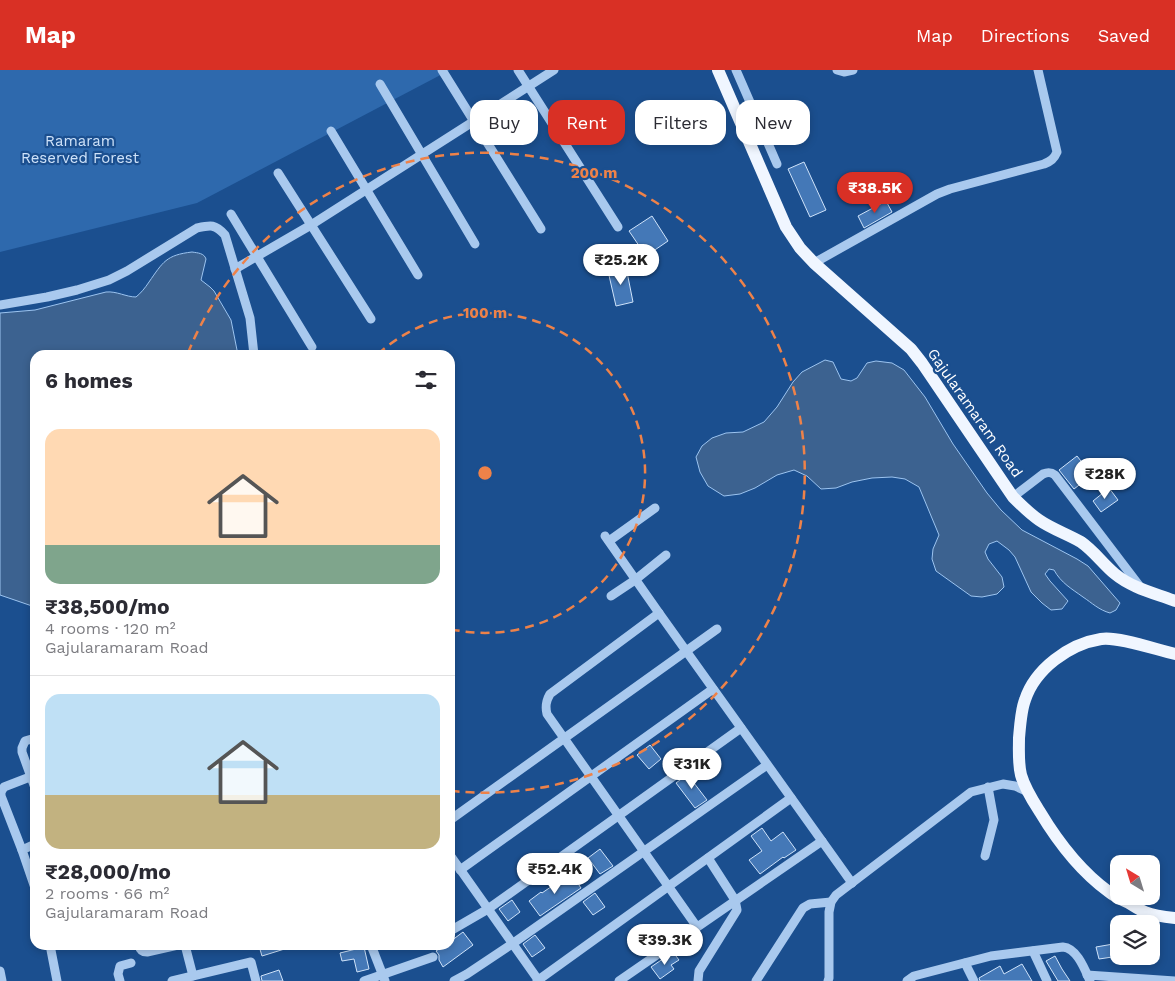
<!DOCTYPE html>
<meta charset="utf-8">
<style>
:root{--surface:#fff;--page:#f7f7f7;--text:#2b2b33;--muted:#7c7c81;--line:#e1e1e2;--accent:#d93025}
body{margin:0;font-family:"Work Sans",sans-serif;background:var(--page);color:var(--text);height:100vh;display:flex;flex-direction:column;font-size:19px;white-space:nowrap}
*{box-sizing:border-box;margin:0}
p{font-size:16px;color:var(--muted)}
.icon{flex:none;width:28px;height:28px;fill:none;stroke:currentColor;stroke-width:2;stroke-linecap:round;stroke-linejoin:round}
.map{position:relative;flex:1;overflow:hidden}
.details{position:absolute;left:30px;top:280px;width:425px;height:600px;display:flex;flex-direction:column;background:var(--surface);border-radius:15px;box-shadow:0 2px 8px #0003}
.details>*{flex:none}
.banner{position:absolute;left:470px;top:30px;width:475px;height:45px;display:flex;gap:10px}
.needle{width:32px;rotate:322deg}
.tools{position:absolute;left:1110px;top:785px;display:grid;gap:10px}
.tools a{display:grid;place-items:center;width:50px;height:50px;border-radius:10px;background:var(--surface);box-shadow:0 2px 8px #0003;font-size:25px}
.price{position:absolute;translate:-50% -42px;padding:0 11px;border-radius:18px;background:#fff;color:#222;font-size:16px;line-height:32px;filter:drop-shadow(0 1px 2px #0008)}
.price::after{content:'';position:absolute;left:50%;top:30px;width:15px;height:11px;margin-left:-8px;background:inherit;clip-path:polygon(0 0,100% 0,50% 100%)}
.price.selected{background:var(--accent);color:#fff}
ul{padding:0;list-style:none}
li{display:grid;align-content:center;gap:10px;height:265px;padding:0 15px}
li+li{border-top:1px solid var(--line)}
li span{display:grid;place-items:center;height:155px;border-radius:15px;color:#555}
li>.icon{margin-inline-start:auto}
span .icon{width:90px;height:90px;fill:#fffc;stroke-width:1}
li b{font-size:21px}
h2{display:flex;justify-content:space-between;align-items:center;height:60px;padding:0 15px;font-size:21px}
.chip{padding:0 18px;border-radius:15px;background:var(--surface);box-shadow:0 2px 8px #0003;font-size:18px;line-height:45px}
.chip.selected{background:var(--accent);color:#fff}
header{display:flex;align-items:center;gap:30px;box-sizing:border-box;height:70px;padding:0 25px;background:var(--accent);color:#fff}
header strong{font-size:24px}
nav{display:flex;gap:28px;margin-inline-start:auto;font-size:18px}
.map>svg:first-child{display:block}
.green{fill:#2e69ad}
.water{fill:#3c6290;stroke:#9cc4f0}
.building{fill:#4478b7;stroke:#cfe3fa}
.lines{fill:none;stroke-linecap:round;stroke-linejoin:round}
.minor{stroke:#a9c9ee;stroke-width:9}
.major{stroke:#f0f6ff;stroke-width:12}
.ring{fill:none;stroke:#ee8249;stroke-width:2.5;stroke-dasharray:9 6}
.labels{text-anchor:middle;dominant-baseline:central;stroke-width:4.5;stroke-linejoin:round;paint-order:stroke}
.park-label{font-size:15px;fill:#cfe3fa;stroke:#1b4f8f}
.street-label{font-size:15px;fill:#fff;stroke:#1b4f8f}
.centre{fill:#ee8249;stroke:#1b4f8f;stroke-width:2.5}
.ring-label{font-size:15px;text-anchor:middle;font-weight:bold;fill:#ee8249;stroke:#1b4f8f;stroke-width:4.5;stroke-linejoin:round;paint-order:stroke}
</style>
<header>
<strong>Map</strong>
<nav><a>Map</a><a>Directions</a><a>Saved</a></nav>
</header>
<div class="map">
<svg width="1175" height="911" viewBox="0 0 1175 911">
<rect width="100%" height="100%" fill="#1b4f8f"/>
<!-- green -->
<path class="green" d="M0,0H450L197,133L0,182Z"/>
<!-- water -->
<g class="water">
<path d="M192,182C198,183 204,183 206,189L201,210L210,217L214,221L231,250L238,285H35V537L0,525V243L35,240L106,222C117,221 126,227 136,227C141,223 145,218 149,212C163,192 166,185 192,182Z"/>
<path d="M825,290L833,292L841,309L851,311L857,308L867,293L876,291L892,293L904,300L925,327L953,374L987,423L1001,440L1022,460L1077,489L1088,496L1120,533L1116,540L1110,543C1099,540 1092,533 1083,527C1072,519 1061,513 1054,500L1049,499L1045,504L1050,511L1068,531L1062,539L1051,540L1042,533L1031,522L1015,487L1009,480L997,471L989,474L985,482L988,489L1002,507L1004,517L997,524L982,527L971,526L936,501L932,489L933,479L939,465L919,417L905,409L892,407L872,408L852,412L836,418L821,419L807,406L794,400L777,405L755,418L740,424L724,426L708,416L700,402L696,387L702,376L712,368L726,363L743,362L764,352L777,337L793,312L802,302Z"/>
</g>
<!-- building -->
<g class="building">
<path d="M804,92L826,140L810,147L788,99Z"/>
<path d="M886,131L892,142L864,158L858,146Z"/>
<path d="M652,146L668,171L646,186L629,161Z"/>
<path d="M626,197L633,232L616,236L608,201Z"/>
<path d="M1077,386L1092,405L1074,419L1059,400Z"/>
<path d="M1109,418L1118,430L1101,442L1093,431Z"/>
<path d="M650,675L661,689L649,699L637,685Z"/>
<path d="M692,701L699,709L694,713L707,730L695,738L676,713Z"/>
<path d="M762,758L771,771L783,762L796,780L784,788L783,787L760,804L749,790L762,781L751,766Z"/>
<path d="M600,779L613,796L600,804L588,788Z"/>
<path d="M571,803L581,818L540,846L529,831L541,822L542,823Z"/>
<path d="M595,823L605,837L593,845L583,832Z"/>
<path d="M512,830L520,842L508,851L499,839Z"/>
<path d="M654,856L666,871L653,880L642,865Z"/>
<path d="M463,862L473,875L443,897L439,890V885L436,881L445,875H450L451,871Z"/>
<path d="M535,865L545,878L532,887L523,874Z"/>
<path d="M1119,873V886L1099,889L1096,877Z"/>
<path d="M264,875H291V877L262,886L259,876Z"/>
<path d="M364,877L369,899L357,902L354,889L342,891L340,883Z"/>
<path d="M673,882L679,890L671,895L674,899L660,909L651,897Z"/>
<path d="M1055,886L1062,899L1070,911H1058L1046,891Z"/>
<path d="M1022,894L1032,911H980L979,908L1000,896L1004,904Z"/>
<path d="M279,900L283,911H262L261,906Z"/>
</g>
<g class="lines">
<!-- minor -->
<g class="minor">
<path d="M442,0L541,159"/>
<path d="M518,0L618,157"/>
<path d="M736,0L777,94"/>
<path d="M837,0L844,2L853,0"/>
<path d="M380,14L475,174"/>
<path d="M331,61L418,205"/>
<path d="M278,103L371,249"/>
<path d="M231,144L312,277"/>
<path d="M814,193L937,124L950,119L1044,94C1051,91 1054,89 1057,82L1038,0"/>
<path d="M235,199L311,155L554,0"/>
<path d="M0,235L47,227L77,220L109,210L127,201L197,158C211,155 215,154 225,165L250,248L254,285"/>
<path d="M1013,427L1043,404C1048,402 1051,402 1055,405L1141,518"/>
<path d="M605,466L659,543L852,813"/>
<path d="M609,471L655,438"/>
<path d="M611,526L635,510L666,485"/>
<path d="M659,543L550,624C546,631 545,636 547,644L697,857"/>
<path d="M35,668L25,671L22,678V682L35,718"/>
<path d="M450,750L717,559"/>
<path d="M35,774L22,780L35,818"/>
<path d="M22,780L1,726V722L4,717L35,705"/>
<path d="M450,785L539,911"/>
<path d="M985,786L994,750L988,717"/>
<path d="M460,800L713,619"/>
<path d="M450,861L488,839L741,658"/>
<path d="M50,875L57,911"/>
<path d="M139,875C140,880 142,882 147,882L178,875"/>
<path d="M185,875L193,906"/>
<path d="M371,875L385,911"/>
<path d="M1033,881L1047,911"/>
<path d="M965,893L974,911"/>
<path d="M0,901L2,911"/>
<path d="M1087,905L1175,911"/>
<path d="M120,911L118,904L120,896L131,893"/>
<path d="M172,911L251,892L256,911"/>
<path d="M364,911L433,887"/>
<path d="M454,911L467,904L512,874L767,695"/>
<path d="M537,911L791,728"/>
<path d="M619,911L822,771"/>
<path d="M698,911L699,901L737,840L735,830L708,788"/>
<path d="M756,911L803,838L810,834L831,832"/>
<path d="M828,911L829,908V842L831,832L836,825L971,722L1003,714L1015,716L1028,722"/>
<path d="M907,911L914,906L991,886L1063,877C1077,878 1085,900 1090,911"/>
</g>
<!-- major -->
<g class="major">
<path d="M718,0L786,157L800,178L814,193L911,279L922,293L1013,427C1021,435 1030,444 1039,450C1052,459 1067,464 1081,472C1094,481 1103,494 1115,504C1132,518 1154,523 1175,531"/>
<path d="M1175,584C1157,580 1118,566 1101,569C1069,574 1035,599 1025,630C1021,640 1020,657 1019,668C1019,680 1018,693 1021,705C1025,719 1033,731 1040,742C1058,772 1080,801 1109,822C1115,827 1122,830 1129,833C1134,836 1140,840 1145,842C1155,846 1165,847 1175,848"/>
</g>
</g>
<!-- distance rings -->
<g class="ring">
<path d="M378 284A160 160 0 1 1 450 559"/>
<path d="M188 283A320 320 0 1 1 452 721"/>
</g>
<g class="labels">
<!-- park labels -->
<g class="park-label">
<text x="80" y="71">Ramaram<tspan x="80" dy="17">Reserved Forest</tspan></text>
</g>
<!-- street labels -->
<g class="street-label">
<text transform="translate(975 343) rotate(55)">Gajularamaram Road</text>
</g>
</g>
<circle cx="485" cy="403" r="8" class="centre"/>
<g class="ring-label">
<text x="594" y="108">200 m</text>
<text x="485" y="248">100 m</text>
</g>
</svg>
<div class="tools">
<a><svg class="needle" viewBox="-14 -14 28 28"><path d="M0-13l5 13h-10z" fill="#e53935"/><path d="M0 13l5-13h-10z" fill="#7c7c81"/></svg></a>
<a><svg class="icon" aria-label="layers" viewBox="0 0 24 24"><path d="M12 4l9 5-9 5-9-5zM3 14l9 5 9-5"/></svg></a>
</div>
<b class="price selected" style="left:875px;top:144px">₹38.5K</b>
<b class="price" style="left:621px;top:216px">₹25.2K</b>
<b class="price" style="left:1105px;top:430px">₹28K</b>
<b class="price" style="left:692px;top:720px">₹31K</b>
<b class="price" style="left:555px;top:825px">₹52.4K</b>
<b class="price" style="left:665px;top:896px">₹39.3K</b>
<div class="banner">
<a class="chip">Buy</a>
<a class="chip selected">Rent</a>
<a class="chip">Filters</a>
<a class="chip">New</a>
</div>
<section class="details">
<h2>6 homes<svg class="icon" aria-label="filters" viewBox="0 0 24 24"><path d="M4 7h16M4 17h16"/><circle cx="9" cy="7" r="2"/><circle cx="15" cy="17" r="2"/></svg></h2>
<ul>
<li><span style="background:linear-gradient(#ffd9b3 75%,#7fa58c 0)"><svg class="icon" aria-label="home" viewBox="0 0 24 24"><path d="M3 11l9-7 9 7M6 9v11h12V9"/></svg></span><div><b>₹38,500/mo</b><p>4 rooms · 120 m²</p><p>Gajularamaram Road</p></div></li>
<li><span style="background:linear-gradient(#bfe0f5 65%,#c2b280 0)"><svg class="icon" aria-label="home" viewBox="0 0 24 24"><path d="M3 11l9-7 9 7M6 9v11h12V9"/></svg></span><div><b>₹28,000/mo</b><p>2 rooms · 66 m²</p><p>Gajularamaram Road</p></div></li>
</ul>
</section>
</div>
